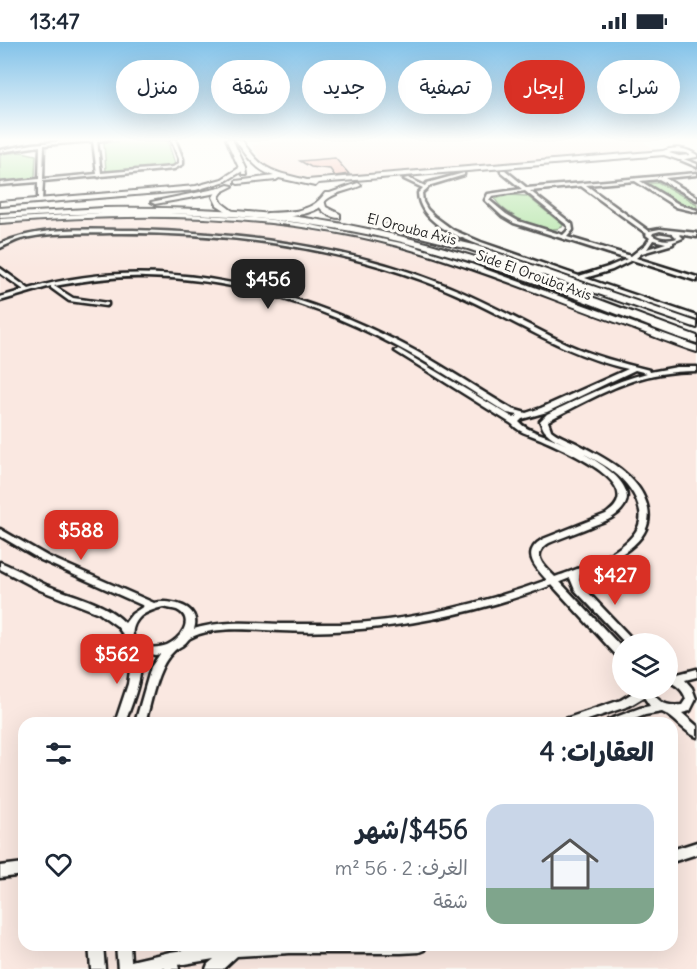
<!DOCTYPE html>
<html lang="ar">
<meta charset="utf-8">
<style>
:root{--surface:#fff;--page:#f6f6f7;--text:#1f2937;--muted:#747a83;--line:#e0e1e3;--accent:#d93025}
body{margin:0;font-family:Delius,"Playpen Sans Arabic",sans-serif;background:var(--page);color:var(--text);direction:rtl;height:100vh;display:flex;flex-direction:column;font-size:22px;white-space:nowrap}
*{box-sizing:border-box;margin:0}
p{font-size:20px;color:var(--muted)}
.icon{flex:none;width:33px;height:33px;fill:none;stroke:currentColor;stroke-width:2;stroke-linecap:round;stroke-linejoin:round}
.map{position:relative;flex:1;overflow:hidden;direction:ltr}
.panel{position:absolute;left:18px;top:675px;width:660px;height:234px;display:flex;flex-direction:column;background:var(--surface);border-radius:18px;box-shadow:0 6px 24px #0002;direction:rtl}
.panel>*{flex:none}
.top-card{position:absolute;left:18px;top:18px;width:662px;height:54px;direction:rtl;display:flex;gap:12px}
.buttons{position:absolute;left:612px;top:591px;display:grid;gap:12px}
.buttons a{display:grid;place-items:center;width:66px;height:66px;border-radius:50%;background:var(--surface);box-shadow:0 6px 24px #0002;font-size:30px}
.price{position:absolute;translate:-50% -51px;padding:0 14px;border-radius:12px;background:var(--accent);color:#fff;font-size:20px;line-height:39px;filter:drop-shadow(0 2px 3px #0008)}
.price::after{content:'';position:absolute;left:50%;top:36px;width:18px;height:14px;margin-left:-9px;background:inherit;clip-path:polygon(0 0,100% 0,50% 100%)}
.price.active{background:#222;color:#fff}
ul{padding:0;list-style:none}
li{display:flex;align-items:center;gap:18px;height:150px;padding:0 24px}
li+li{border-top:2px solid var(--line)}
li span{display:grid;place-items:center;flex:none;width:168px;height:120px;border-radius:18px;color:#555}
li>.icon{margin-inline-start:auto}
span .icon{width:72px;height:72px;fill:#fffc;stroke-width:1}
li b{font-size:26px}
h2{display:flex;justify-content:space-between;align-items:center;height:72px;padding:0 24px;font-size:26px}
.tag{padding:0 21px;border-radius:27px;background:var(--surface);box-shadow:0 6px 24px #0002;font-size:21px;line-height:54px}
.tag.active{background:var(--accent);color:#fff}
.status{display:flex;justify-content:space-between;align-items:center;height:42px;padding:0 30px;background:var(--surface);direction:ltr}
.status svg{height:16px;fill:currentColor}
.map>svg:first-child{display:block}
.built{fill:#fae8e1;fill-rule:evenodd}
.green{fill:#b0e3a4;stroke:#668060;stroke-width:1.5}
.building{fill:#f4baad;stroke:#1c1c1c;stroke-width:1.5}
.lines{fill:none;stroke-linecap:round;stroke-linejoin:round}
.street-casing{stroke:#1c1c1c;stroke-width:5}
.secondary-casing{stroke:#1c1c1c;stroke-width:4}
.primary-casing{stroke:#1c1c1c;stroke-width:4}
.street{fill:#fdfcf7;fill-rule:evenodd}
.secondary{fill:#fdfcf7;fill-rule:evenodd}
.primary{fill:#fdfcf7;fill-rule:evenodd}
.labels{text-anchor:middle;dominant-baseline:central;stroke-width:6;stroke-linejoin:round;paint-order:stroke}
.far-street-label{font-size:14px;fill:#1c1c1c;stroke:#fdfcf7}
</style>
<div class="status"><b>13:47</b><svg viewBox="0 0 49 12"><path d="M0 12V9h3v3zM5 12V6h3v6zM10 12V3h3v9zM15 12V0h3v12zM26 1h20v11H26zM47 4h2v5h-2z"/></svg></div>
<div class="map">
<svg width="697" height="927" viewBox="0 0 697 927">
<rect width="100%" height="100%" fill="#fdfcf7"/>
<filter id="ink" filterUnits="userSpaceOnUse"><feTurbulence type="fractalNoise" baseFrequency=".0167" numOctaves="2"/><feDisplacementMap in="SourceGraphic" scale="12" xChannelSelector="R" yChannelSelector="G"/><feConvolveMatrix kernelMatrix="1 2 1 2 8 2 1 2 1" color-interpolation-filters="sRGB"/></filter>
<g filter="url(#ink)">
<!-- built -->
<g class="built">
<path d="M306,97H639L658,109L319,137L276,130L265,124L252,104L259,101Z"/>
<path d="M131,174L218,176L277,182L367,198L445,219L697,310V927H0V181ZM622,602H668V646H622ZM24,681H672V903H24Z"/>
</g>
<!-- green -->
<g class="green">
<path d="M139,97H167L175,122L171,125L106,129L104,101Z"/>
<path d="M22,110L36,113L35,134L28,138L0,140V112Z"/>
<path d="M656,139L697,162V167L683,164L646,141H657Z"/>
<path d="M508,153L527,154L563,183L562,185C545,194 504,173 495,157Z"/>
</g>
<!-- building -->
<path class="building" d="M335,116L349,132L335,134L330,127L311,125L300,119Z"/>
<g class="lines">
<!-- street casing -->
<g class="street-casing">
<g id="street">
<path d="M89,97H110L97,99L101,131L173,125L179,121V117L171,97H175L183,117V122L174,127L101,134L99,135L97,134L43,139L42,159L40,160L38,159V140L0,143V141L39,137L40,104L0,110V108L33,102ZM93,99L97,132L43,137L44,103Z"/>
<path d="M678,115L697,122V125L678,117Z"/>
<path d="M501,128H505L527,146L697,131V133L665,136L697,155V158L659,137L640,139L680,163L697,168V170L676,165L635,139L586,143L649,189L660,187L697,191V195L679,192L683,196L673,200V202L642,211L636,216L697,235V239L632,218L612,228L585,236L697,274V278L477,202C454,193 419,179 418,151L423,146L404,137L408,136L425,144L427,141L464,131V133L431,143L422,151L423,160L427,167L434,174L453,188L481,200L579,234L608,225L627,217L514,181L502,174L485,158L488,152L522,147L501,130ZM581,144L647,192L646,193L650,196L646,202L631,214L567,195L573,188L572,182L530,149ZM525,149L568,184V188L563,193L518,179L506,172L489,158L492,154ZM660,189L672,191L677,196C668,199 659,198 652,193L653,191ZM653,198L666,201L647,207Z"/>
<path d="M133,188C238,191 342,203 440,241C484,258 525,282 567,302C594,314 621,321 649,328L650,330L677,325H697V329C684,329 672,330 660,332C622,338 587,359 553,376L548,379C548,380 551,387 551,388C556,393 570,398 576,401C604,416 641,433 648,467C655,503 606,521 580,532L579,537L582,544L637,602H626L575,548L570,536L560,540L622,606V616L618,615L552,543C486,568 418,583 348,588C326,590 303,590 280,589C255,588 212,583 190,596C187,598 187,600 184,602C181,605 176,606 173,610C156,626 152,659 145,681H135L151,625L160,612L155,613L140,610C144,635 133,658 125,681H115L128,642L131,622L128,604L125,599L122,591L117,584L99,571L40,548L0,527V520C16,526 31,536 46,543C73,554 105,560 125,581L132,572L144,564L41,518L0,494V487L47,514L154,561C170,557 202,564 194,587C223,578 252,581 281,582C301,582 321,582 341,582C411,579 481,562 547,538C534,524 521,510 543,497L606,472C611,468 616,465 618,458C625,434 563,407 545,399C534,393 520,392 512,382L395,309L398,307L400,308L514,376L518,373L507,371C470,348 433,323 394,303C317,262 232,236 145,235C114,234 84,239 54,244L73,256L108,261V263L106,264L69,259L51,246V244L0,259V255L24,248L0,231V226L29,247C146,212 274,240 382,292C428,313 469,342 512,367L526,371L541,366L628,327C559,312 501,269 437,244C334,203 221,190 111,191C82,192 50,189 21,197C14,199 7,203 0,206V202C39,183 91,188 133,188ZM635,328L647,331C612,340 580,357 547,372L540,379C542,383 543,388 547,391C553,397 563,401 571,405C598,419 633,435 640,469C647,504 581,526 555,535C544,524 530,513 549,501C563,495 578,490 592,484C599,481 607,479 613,475C659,445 578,408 556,398C544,392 528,390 519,380L522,377L547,370ZM163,565C167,566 173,567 177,568C196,577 180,598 167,603C159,606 151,606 143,604C128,599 131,583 141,574C148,569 155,567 163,565Z"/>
<path d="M697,627V635L685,638L692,646L696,657L690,669L682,671L697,684V695C684,690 676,676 662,670L645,673L624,681H607L608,678L640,666L650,664L644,655L629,664L579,681H561L562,678L621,658L641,646H651C656,661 668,665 682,663L686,657C683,647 676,643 668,639V631L674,633Z"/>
<path d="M697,800V812L672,820V808Z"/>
<path d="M24,821V833L0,836V824Z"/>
<path d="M89,903H103L105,927H91Z"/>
<path d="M116,903H130L131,919L170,910L218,903H426L424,908L419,910L401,911H290L237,914L223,927H206L208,922L214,917L178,923L179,927H165V926L158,927H118Z"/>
</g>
</g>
<!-- secondary casing -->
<g class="secondary-casing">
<g id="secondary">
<path d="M226,97H232L246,126L247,133H243L241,130L226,139L196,148L0,164V160L196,144L222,137L239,126Z"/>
<path d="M235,97H241C263,130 271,129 307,138L663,109C674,104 687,106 697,113V115L679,118L664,113L318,141L315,144L279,136L276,138L238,142L236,141V139L274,134C255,128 246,113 235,97ZM672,110L687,111L690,113L679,114L669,111Z"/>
<path d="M358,141L361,143L360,144C351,148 337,150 329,156C325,158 323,163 319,166C308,173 274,179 264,173L267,171C289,170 312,171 325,151H330Z"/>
<path d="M228,143L233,144L223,149L219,155L222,161L234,170L231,172L217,163L213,155L218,147Z"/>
<path d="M153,170L255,176L306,182L406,202L471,222L697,304V310C674,303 651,293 629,285C559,260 490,231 419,210C283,170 140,170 0,181V177L102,171Z"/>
</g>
</g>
<!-- primary casing -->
<g class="primary-casing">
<g id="primary">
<path d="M220,146H223V150L155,162L151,160Z"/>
<path d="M321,158H324L326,165L340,172V176C330,176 320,169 317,160Z"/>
<path d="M104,166C191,165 278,168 363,186C478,209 587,254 697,294V301C668,293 640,280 612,270C558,249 504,229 449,213C303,168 152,166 0,176V172Z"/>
<path d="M385,182L474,203L697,280V286L468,207L385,186Z"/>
</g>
</g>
<!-- street -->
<use href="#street" class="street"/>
<!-- secondary -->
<use href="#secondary" class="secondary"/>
<!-- primary -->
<use href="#primary" class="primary"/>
</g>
</g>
<!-- sky -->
<linearGradient id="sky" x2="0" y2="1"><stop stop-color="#82c2e9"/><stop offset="0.43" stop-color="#fefefb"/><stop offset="1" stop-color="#fefefb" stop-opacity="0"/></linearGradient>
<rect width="697" height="227" fill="url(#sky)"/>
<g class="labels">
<!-- far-street labels -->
<g class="far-street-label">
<text transform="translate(412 187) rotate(14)">El Orouba Axis</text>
<text transform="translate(534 233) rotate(20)">Side El Orouba Axis</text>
</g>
</g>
</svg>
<div class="buttons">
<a><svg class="icon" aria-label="layers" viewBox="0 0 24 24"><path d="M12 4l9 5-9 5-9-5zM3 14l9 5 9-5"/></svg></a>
</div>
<b class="price active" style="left:268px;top:268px">$456</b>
<b class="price" style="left:81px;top:519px">$588</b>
<b class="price" style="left:615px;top:564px">$427</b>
<b class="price" style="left:117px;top:643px">$562</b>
<div class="top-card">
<a class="tag">شراء</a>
<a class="tag active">إيجار</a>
<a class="tag">تصفية</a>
<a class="tag">جديد</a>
<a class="tag">شقة</a>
<a class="tag">منزل</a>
</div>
<section class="panel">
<h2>العقارات: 4<svg class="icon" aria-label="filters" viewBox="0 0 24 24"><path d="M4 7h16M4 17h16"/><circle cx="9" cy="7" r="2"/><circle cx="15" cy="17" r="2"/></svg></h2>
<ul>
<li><span style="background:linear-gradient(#c9d6e8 70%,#7fa58c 0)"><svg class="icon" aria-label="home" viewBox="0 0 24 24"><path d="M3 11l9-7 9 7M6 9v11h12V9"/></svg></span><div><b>$456/شهر</b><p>الغرف: 2 · 56 m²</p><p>شقة</p></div><svg class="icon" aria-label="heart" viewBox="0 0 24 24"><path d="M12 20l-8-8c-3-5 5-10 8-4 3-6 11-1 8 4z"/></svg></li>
</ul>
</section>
</div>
